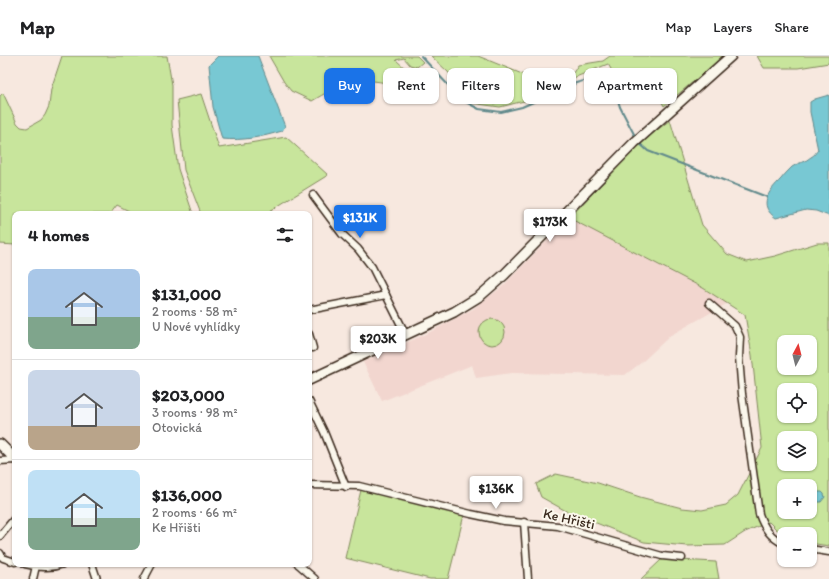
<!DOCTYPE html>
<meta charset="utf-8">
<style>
:root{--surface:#fff;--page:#f6f6f6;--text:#202124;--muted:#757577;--line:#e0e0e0;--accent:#1a73e8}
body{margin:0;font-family:Itim,sans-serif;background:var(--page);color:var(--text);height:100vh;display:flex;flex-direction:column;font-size:15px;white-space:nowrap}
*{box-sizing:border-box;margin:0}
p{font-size:13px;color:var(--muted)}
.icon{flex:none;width:22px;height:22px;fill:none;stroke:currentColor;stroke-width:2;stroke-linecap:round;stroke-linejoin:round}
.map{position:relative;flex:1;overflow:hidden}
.sheet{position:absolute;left:12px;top:155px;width:300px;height:356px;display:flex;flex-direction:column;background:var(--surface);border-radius:8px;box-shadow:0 1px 3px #0004}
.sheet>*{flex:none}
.banner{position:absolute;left:324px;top:12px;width:380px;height:36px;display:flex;gap:8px}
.needle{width:26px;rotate:7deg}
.tools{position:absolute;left:777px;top:279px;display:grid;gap:8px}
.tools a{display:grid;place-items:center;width:40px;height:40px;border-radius:8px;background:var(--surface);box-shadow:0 1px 3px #0004;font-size:20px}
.price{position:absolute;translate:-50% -34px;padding:0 9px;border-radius:4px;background:#fff;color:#222;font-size:13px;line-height:26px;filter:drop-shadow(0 1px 2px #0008)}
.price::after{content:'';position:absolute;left:50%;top:24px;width:12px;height:9px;margin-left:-6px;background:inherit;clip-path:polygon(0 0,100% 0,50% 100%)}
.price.current{background:var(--accent);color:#fff}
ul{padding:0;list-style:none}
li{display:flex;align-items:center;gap:12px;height:100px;padding:0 16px}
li+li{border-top:1px solid var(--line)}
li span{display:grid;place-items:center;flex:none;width:112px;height:80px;border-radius:8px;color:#555}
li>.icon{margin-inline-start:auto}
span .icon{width:48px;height:48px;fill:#fffc;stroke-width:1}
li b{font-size:17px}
h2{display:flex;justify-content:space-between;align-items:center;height:48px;padding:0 16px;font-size:17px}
.chip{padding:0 14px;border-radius:8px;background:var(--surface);box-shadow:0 1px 3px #0004;font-size:14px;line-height:36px}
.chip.current{background:var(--accent);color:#fff}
header{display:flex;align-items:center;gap:24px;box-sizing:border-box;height:56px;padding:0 20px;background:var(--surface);border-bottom:1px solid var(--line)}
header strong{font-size:19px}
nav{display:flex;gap:22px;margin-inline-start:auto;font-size:14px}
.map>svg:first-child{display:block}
.built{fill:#f2d6cf}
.green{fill:#c8e59c;stroke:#82885d;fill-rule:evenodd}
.water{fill:#78c8d3;stroke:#60898b}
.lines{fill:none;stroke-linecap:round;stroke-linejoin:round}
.stream{stroke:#60898b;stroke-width:2}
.street-casing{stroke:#3b2a1e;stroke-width:9}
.secondary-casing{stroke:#3b2a1e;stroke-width:12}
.street{stroke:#fbf7ec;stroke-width:6}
.secondary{stroke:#fbf7ec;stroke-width:9}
.labels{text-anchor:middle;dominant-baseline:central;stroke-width:4;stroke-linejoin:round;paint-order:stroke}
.street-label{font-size:14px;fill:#3b2a1e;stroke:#fbf7ec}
</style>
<header>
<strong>Map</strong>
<nav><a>Map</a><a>Layers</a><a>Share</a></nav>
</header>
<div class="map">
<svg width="829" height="523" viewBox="0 0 829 523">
<rect width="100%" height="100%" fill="#f7e8df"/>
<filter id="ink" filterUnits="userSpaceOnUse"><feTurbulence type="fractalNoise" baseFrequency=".025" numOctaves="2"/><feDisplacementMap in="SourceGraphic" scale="8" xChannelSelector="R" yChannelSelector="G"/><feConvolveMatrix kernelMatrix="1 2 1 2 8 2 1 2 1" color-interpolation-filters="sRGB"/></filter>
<g filter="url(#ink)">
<!-- built -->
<path class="built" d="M569,162L703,232L728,247L671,279L642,306L625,319L511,317L476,322L472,309L382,345L363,306L430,276L473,253L503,230Z"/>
<!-- green -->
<g class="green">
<path d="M62,0H167L172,29V69L178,113L193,158H133L129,155L117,149L110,158H15V189L0,188V40L3,37L17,67L21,71L27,72L41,64L45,59L49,50L51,33Z"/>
<path d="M269,0H417L423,6L417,11L410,9L404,2L396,4L422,28L425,39C402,31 376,21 352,26C338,29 324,38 312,45L291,35L284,26Z"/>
<path d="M431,0H478L527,20L548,25H558L566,23L573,17L578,9L603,5L610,0H724L664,50L650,24L615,20L608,8L556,29L547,31L540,41L500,51L471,47L448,16Z"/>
<path d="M757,0H829V7L798,12H764Z"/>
<path d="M201,38L219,92L286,81L328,119L265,158H201L184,114L177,44Z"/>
<path d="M670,64L702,169L727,198L747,206L775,200L817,187H829V490L810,487V478H784L777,474L769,466L745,476L725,489L687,490L644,486L566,455L541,441L536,428L556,418L598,427L640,441L682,452L702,454L726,449L738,439L762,392L752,299L745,259L703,232L569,162L643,85ZM784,286H810V312H784ZM784,334H810V360H784ZM784,382H810V408H784ZM784,430H810V440L812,438L810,456H784Z"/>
<circle cx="492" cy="276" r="13"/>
<path d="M361,434L464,459L448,523H430L345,502Z"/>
<path d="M662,503L716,506L719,523H641Z"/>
</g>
<!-- water -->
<g class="water">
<path d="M218,0H258L284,68L285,70L282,75C262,81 243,85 222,83L213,51L209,9Z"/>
<path d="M613,17L615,20L626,21L618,32L615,33L608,31L606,28V23Z"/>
<path d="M829,39V160L816,155L806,154L776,162C757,149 769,135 781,123C784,119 788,115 792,111C797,107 806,106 811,101C814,100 816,96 818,94L810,56V46L815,43Z"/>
<path d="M816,436H822L824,438L825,441L821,446H811L810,440Z"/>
</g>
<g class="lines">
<!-- stream -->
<g class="stream">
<path d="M421,0L462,44L479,53L501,56L522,51L576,27L593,22L606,23L608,25"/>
<path d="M614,31L620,51L636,82"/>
<path d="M639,87L648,95L767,141"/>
</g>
<!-- street casing -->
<g class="street-casing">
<g id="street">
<path d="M313,139L342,178L358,193L372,211L406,279"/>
<path d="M709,247L735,270L740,281L739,301L742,338L759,458C764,472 770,481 784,488"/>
<path d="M309,254L386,239"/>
<path d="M309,278L313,292"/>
<path d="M309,345L324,376L346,431"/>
<path d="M0,405L15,404"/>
<path d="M309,429L359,430L471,458L504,465L558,470L662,500L682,502"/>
<path d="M524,466L528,523"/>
<path d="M0,480L15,462"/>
<path d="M810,493L829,496"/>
<path d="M0,497L3,502L15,506"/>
<path d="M25,508C39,511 50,513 63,508"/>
<path d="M92,508L97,523"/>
<path d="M298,508L315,523"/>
<path d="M33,523L36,510"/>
<path d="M144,523L152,508"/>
</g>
</g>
<!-- secondary casing -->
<g class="secondary-casing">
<g id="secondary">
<path d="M309,324L454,256L480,240L504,219L634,87L731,0"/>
<path d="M0,388L15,403"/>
</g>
</g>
<!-- street -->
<use href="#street" class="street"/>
<!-- secondary -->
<use href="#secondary" class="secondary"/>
</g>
</g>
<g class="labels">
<!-- street labels -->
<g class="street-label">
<text transform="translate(569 463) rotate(13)">Ke Hřišti</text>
</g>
</g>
</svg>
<div class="tools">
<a><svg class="needle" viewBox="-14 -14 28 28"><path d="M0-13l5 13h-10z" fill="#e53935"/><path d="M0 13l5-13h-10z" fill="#757577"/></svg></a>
<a><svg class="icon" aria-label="locate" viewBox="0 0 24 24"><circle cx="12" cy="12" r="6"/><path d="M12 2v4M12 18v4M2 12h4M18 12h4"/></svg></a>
<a><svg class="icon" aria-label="layers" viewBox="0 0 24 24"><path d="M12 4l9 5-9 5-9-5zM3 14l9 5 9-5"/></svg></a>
<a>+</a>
<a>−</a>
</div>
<b class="price current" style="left:360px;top:183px">$131K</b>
<b class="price" style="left:550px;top:187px">$173K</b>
<b class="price" style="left:378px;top:304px">$203K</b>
<b class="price" style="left:496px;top:454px">$136K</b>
<div class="banner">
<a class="chip current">Buy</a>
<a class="chip">Rent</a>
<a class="chip">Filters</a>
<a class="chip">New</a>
<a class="chip">Apartment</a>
</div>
<section class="sheet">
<h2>4 homes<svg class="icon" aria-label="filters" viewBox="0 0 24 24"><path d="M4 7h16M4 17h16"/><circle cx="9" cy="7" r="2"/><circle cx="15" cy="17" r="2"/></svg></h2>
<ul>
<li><span style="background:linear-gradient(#a9c7e8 60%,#7fa58c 0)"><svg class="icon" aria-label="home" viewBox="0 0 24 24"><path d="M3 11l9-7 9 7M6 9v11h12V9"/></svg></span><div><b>$131,000</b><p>2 rooms · 58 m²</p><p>U Nové vyhlídky</p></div></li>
<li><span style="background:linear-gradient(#c9d6e8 70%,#b9a48a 0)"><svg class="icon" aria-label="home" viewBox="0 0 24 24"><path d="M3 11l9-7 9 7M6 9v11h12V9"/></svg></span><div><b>$203,000</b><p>3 rooms · 98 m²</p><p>Otovická</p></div></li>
<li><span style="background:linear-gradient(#bfe0f5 60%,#7fa58c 0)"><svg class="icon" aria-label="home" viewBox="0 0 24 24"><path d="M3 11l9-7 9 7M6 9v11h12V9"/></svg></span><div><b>$136,000</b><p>2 rooms · 66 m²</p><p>Ke Hřišti</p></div></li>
</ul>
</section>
</div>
